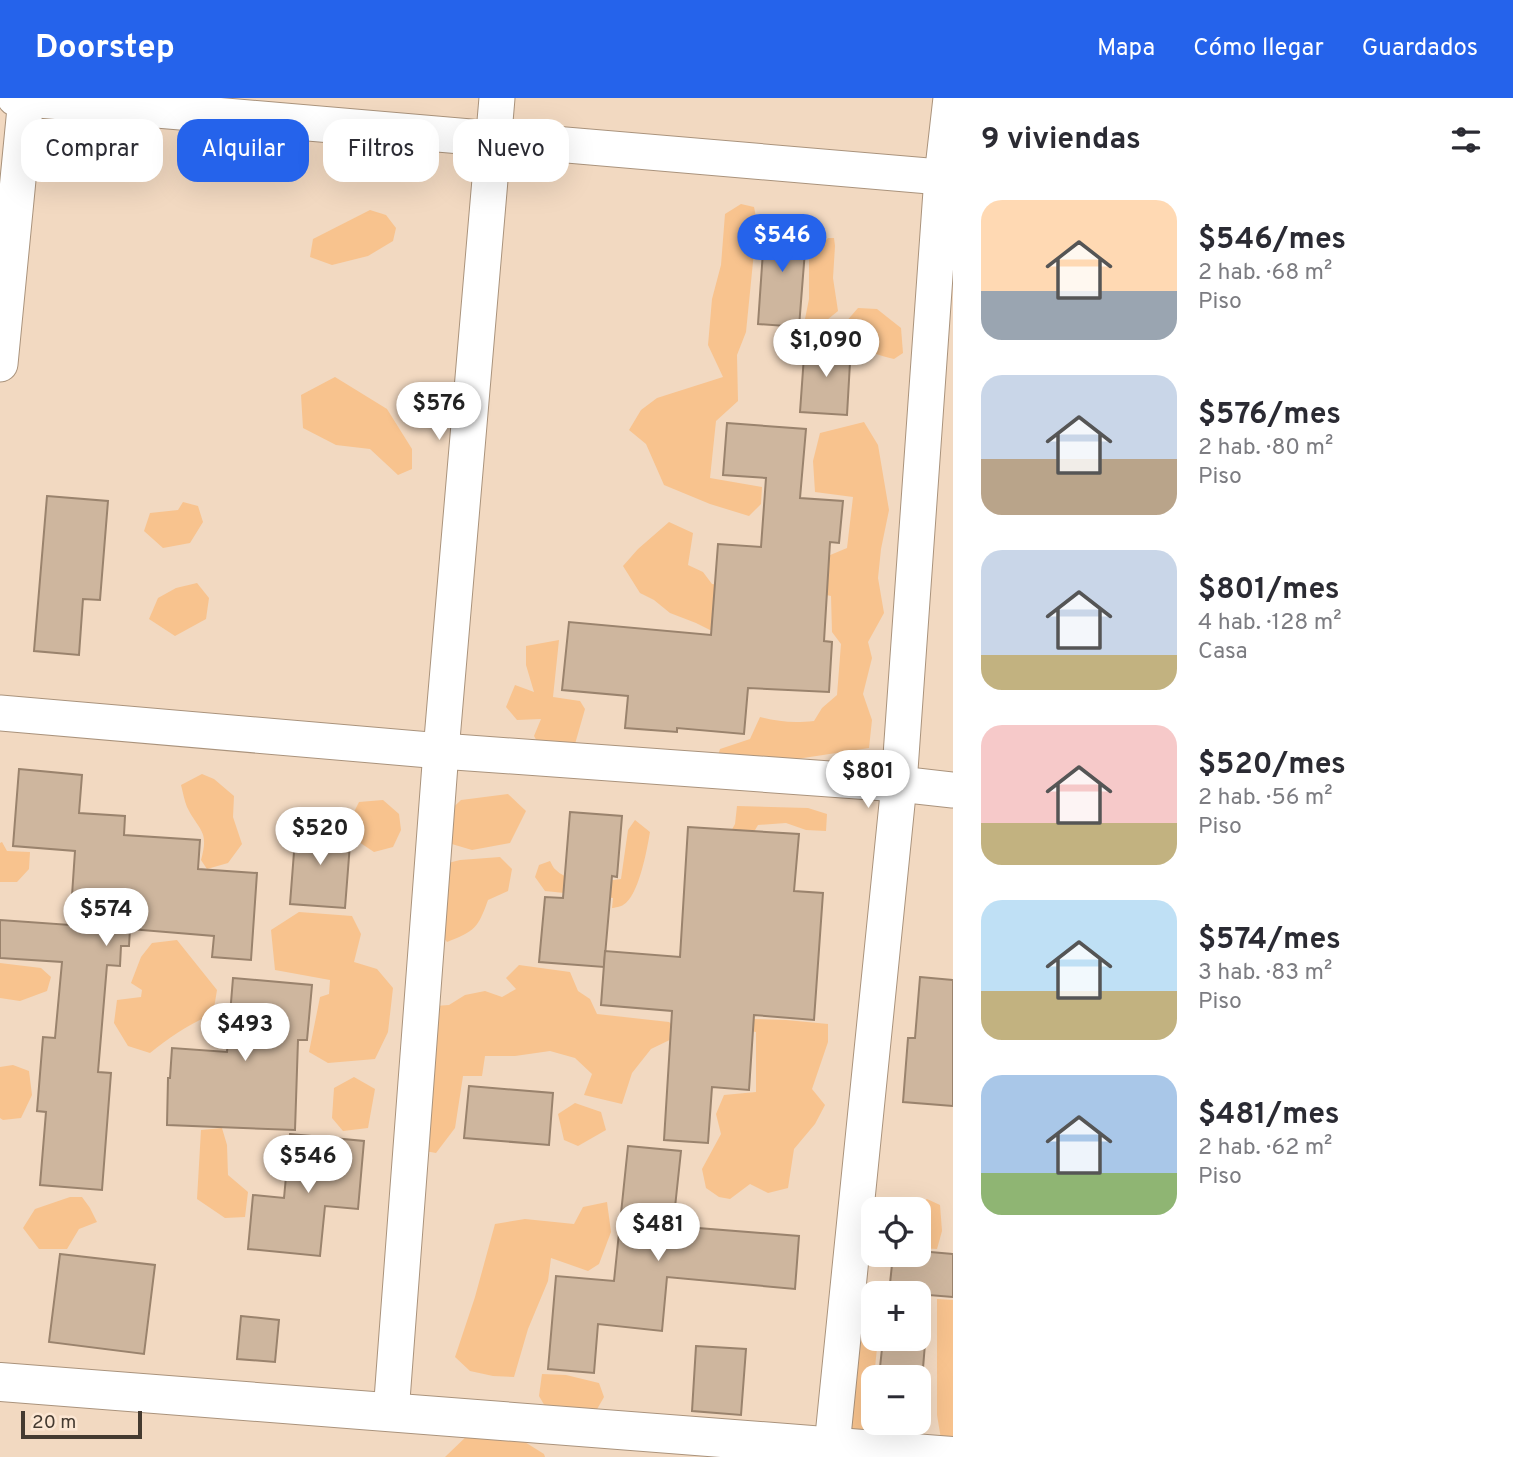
<!DOCTYPE html>
<html lang="es">
<meta charset="utf-8">
<style>
:root{--surface:#fff;--page:#f2f2f3;--text:#2b2b33;--muted:#7c7c81;--accent:#2563eb}
body{margin:0;font-family:Overpass,sans-serif;background:var(--page);color:var(--text);height:100vh;display:flex;flex-direction:column;font-size:26px;white-space:nowrap}
*{box-sizing:border-box;margin:0}
p{font-size:23px;color:var(--muted)}
.icon{flex:none;width:38px;height:38px;fill:none;stroke:currentColor;stroke-width:2;stroke-linecap:round;stroke-linejoin:round}
.map{position:relative;flex:1;overflow:hidden}
.drawer{display:flex;flex-direction:column;background:var(--surface);width:560px}
.drawer>*{flex:none}
.top-card{position:absolute;left:21px;top:21px;width:665px;height:63px;display:flex;gap:14px}
.buttons{position:absolute;left:861px;top:1099px;display:grid;gap:14px}
.buttons a{display:grid;place-items:center;width:70px;height:70px;border-radius:14px;background:var(--surface);box-shadow:0 7px 28px #0002;font-size:35px}
.scale{position:absolute;left:21px;bottom:18px;width:121px;box-sizing:border-box;padding-left:7px;border:4px solid #443a30;border-top:0;font-size:19px;line-height:24px;white-space:nowrap;color:#443a30;-webkit-text-stroke:5px #fce7d4;paint-order:stroke}
.price{position:absolute;translate:-50% -60px;padding:0 16px;border-radius:24px;background:#fff;color:#222;font-size:23px;line-height:46px;filter:drop-shadow(0 2px 4px #0008)}
.price::after{content:'';position:absolute;left:50%;top:42px;width:21px;height:16px;margin-left:-10px;background:inherit;clip-path:polygon(0 0,100% 0,50% 100%)}
.price.on{background:var(--accent);color:#fff}
ul{padding:0;list-style:none}
li{display:flex;align-items:center;gap:21px;height:175px;padding:0 28px}
li span{display:grid;place-items:center;flex:none;width:196px;height:140px;border-radius:21px;color:#555}
li>.icon{margin-inline-start:auto}
span .icon{width:84px;height:84px;fill:#fffc;stroke-width:1}
li b{font-size:30px}
h2{display:flex;justify-content:space-between;align-items:center;height:84px;padding:0 28px;font-size:30px}
.chip{padding:0 24px;border-radius:21px;background:var(--surface);box-shadow:0 7px 28px #0002;font-size:24px;line-height:63px}
.chip.on{background:var(--accent);color:#fff}
header{display:flex;align-items:center;gap:42px;box-sizing:border-box;height:98px;padding:0 35px;background:var(--accent);color:#fff}
header strong{font-size:33px}
nav{display:flex;gap:38px;margin-inline-start:auto;font-size:24px}
main{display:flex;flex:1;min-height:0}
.map>svg:first-child{display:block}
.green{fill:#f8c38e}
.building{fill:#ceb69e;stroke:#9a836d;stroke-width:2}
.lines{fill:none;stroke-linecap:round;stroke-linejoin:round}
.minor-casing{stroke:#aa937c;stroke-width:37}
.tertiary-casing{stroke:#aa937c;stroke-width:40}
.minor{stroke:#fff;stroke-width:35}
.tertiary{stroke:#fff;stroke-width:38}
</style>
<header>
<strong>Doorstep</strong>
<nav><a>Mapa</a><a>Cómo llegar</a><a>Guardados</a></nav>
</header>
<main>
<div class="map">
<svg width="953" height="1359" viewBox="0 0 953 1359">
<rect width="100%" height="100%" fill="#f2d9c1"/>
<!-- green -->
<g class="green">
<path d="M741,106L754,109L757,124L746,234L737,257L738,303L716,323L710,380L762,389L761,406L749,418L710,406L664,387L646,346L629,332L641,312L657,300L723,279L708,247L712,201L721,167L725,116Z"/>
<path d="M370,112L386,117L396,130L393,143L368,158L332,167L310,159L313,141Z"/>
<path d="M828,140H834L835,148L833,180L838,213L822,226L805,221L809,201V160Z"/>
<path d="M858,210L877,211L901,230L903,255L894,261C865,254 860,251 845,225Z"/>
<path d="M335,279L387,311L412,351V371L398,377L370,351L336,347L303,330L301,297Z"/>
<path d="M864,324L878,347L889,412L881,451L878,480L884,515L868,544L872,560L863,596L872,622L869,650L777,664L715,667L720,651L750,641L760,619C779,624 794,625 814,623L822,610L837,597L841,546L832,534L831,498L799,491L804,468L847,450L853,399L815,394L813,363L820,335Z"/>
<path d="M183,404L198,408L203,424L190,445L163,450L144,433L150,415L178,412Z"/>
<path d="M669,424L693,435L688,467L703,474L712,486L756,491L747,530L710,532L696,525L670,515L654,502L640,495L623,468L638,451Z"/>
<path d="M197,485L209,500L206,521L175,538L149,521L158,500L176,490Z"/>
<path d="M559,542L553,599L580,603L585,611L575,646L539,647L534,638L541,621L517,622L506,609L515,587L534,594L526,567V548Z"/>
<path d="M202,676L214,681L234,698L233,719L242,746L228,765L207,771L201,762C210,732 198,732 187,709C184,702 183,694 181,687Z"/>
<path d="M508,696L526,713L510,745L472,752L445,744V717L461,702Z"/>
<path d="M383,702L399,716L401,732L393,749L374,754L356,742L351,720L359,704Z"/>
<path d="M737,708L808,710L827,716L826,733L806,732L786,725L758,727L748,744L727,741L735,726Z"/>
<path d="M635,722L650,734C647,751 639,798 623,807C622,808 614,810 612,810L613,800L545,793L535,779L539,767L550,763C552,766 553,770 556,772C569,786 603,784 621,781L628,732Z"/>
<path d="M2,744L7,753L30,754L29,771L17,784H0V745Z"/>
<path d="M500,759L512,771L508,793L488,802C478,830 475,833 447,844L437,831L444,766L460,762Z"/>
<path d="M299,814L352,818L361,836L354,864L377,871L393,890L388,934L375,961L328,965L309,954L320,899L329,896L330,882L275,872L271,832Z"/>
<path d="M177,842L217,892L213,916C189,926 170,939 150,955L128,948L114,925L117,902L141,899L142,892L131,885L141,859L152,845Z"/>
<path d="M0,865L41,870L51,879L47,893L20,903L0,900Z"/>
<path d="M519,867L570,874L578,893L590,901L597,916L669,924L682,936L651,951L632,975L622,1006L584,997L592,976L575,960L550,953L515,958H485L482,978H463L455,1030L436,1055L414,1051L435,908L449,907L465,897L485,893L502,899L516,891L506,880Z"/>
<path d="M751,921L786,922L828,926V944L812,991L825,1007L815,1026L794,1051L788,1090L768,1095L750,1086L730,1101L719,1099L706,1090L702,1071L721,1036L716,1016L724,997L756,994V934L737,931Z"/>
<path d="M13,967L29,973L32,997L21,1020L3,1022L0,1020V969Z"/>
<path d="M354,979L375,991L368,1030L343,1033L332,1020L334,990Z"/>
<path d="M575,1005L601,1014L606,1032L578,1048L564,1042L558,1016Z"/>
<path d="M222,1030L227,1047L228,1077L248,1094L245,1119L225,1120L197,1101L201,1032Z"/>
<path d="M70,1099H82L90,1110L97,1124L79,1131L67,1151H39L23,1130L35,1111Z"/>
<path d="M927,1101L940,1107L942,1133L937,1151L919,1150V1111H908Z"/>
<path d="M607,1104L611,1134L599,1166L588,1173L551,1160L548,1183L528,1231L514,1279L493,1278L470,1273L455,1259L475,1199L495,1126L525,1121L574,1126L583,1109Z"/>
<path d="M868,1200L873,1215V1241H876L877,1250L869,1329L840,1342V1202Z"/>
<path d="M937,1201L953,1202V1350L941,1341L937,1317Z"/>
<path d="M542,1276L566,1277L599,1285L604,1299L596,1313L549,1315L539,1298Z"/>
<path d="M471,1334L512,1336L544,1356L545,1359H445Z"/>
</g>
<!-- building -->
<g class="building">
<path d="M765,124L807,127L799,229L758,226Z"/>
<path d="M805,244L851,247L847,317L800,314Z"/>
<path d="M727,325L806,331L800,400L843,403L839,445L830,444L824,543L832,544L829,594L748,590L744,636L677,630V634L625,630L628,598L562,592L569,524L711,537L718,446L761,449L766,380L723,377Z"/>
<path d="M47,398L108,403L100,502L83,501L79,557L34,553Z"/>
<path d="M19,671L82,677L79,715L125,718L124,737L200,742L198,771L257,775L251,862L212,859L214,838L130,831L129,848H121L120,868L107,867L98,974L111,975L102,1092L40,1087L46,1014L37,1013L43,939L55,940L62,864L0,860V822L70,827L75,753L13,748Z"/>
<path d="M570,714L622,718L617,779L612,778L604,869L539,864L545,799L563,800Z"/>
<path d="M296,728L351,733L345,810L290,806Z"/>
<path d="M688,729L799,736L794,793L823,795L814,922L754,917L749,992L712,989L708,1045L664,1042L672,913L601,907L605,853L680,859Z"/>
<path d="M920,879L953,882V1008L903,1004L908,940H915Z"/>
<path d="M233,880L312,887L307,942H298L295,1032L167,1027L168,980H170L172,950L227,954Z"/>
<path d="M469,988L553,995L549,1047L464,1040Z"/>
<path d="M290,1036L364,1043L358,1111L325,1108L320,1158L248,1151L253,1097L284,1100Z"/>
<path d="M628,1048L681,1053L673,1128L799,1138L795,1191L667,1179L662,1233L598,1226L594,1275L548,1271L556,1178L614,1183Z"/>
<path d="M919,1153L953,1156V1199L929,1197L919,1319V1279H879L883,1241H919V1195H889L893,1157H919Z"/>
<path d="M60,1156L155,1167L144,1256L49,1244Z"/>
<path d="M241,1218L279,1222L275,1264L237,1261Z"/>
<path d="M696,1248L746,1251L741,1317L692,1313Z"/>
<path d="M875,1325H918V1333L875,1330Z"/>
</g>
<g class="lines">
<!-- minor casing -->
<g class="minor-casing">
<g id="minor">
<path d="M15,0L953,80"/>
<path d="M0,266L26,0"/>
<path d="M0,615L441,653L899,686L953,692"/>
<path d="M391,1315L441,653L497,0"/>
<path d="M832,1348L899,686L942,79L951,0"/>
</g>
</g>
<!-- tertiary casing -->
<g class="tertiary-casing">
<path id="tertiary" d="M0,1284L953,1358"/>
</g>
<!-- minor -->
<use href="#minor" class="minor"/>
<!-- tertiary -->
<use href="#tertiary" class="tertiary"/>
</g>
</svg>
<div class="buttons">
<a><svg class="icon" aria-label="locate" viewBox="0 0 24 24"><circle cx="12" cy="12" r="6"/><path d="M12 2v4M12 18v4M2 12h4M18 12h4"/></svg></a>
<a>+</a>
<a>−</a>
</div>
<div class="scale">20 m</div>
<b class="price on" style="left:782px;top:176px">$546</b>
<b class="price" style="left:826px;top:281px">$1,090</b>
<b class="price" style="left:439px;top:344px">$576</b>
<b class="price" style="left:868px;top:712px">$801</b>
<b class="price" style="left:320px;top:769px">$520</b>
<b class="price" style="left:106px;top:850px">$574</b>
<b class="price" style="left:245px;top:965px">$493</b>
<b class="price" style="left:308px;top:1097px">$546</b>
<b class="price" style="left:658px;top:1165px">$481</b>
<div class="top-card">
<a class="chip">Comprar</a>
<a class="chip on">Alquilar</a>
<a class="chip">Filtros</a>
<a class="chip">Nuevo</a>
</div>
</div>
<section class="drawer">
<h2>9 viviendas<svg class="icon" aria-label="filters" viewBox="0 0 24 24"><path d="M4 7h16M4 17h16"/><circle cx="9" cy="7" r="2"/><circle cx="15" cy="17" r="2"/></svg></h2>
<ul>
<li><span style="background:linear-gradient(#ffd9b3 65%,#9aa5b1 0)"><svg class="icon" aria-label="home" viewBox="0 0 24 24"><path d="M3 11l9-7 9 7M6 9v11h12V9"/></svg></span><div><b>$546/mes</b><p>2 hab. · 68 m²</p><p>Piso</p></div></li>
<li><span style="background:linear-gradient(#c9d6e8 60%,#b9a48a 0)"><svg class="icon" aria-label="home" viewBox="0 0 24 24"><path d="M3 11l9-7 9 7M6 9v11h12V9"/></svg></span><div><b>$576/mes</b><p>2 hab. · 80 m²</p><p>Piso</p></div></li>
<li><span style="background:linear-gradient(#c9d6e8 75%,#c2b280 0)"><svg class="icon" aria-label="home" viewBox="0 0 24 24"><path d="M3 11l9-7 9 7M6 9v11h12V9"/></svg></span><div><b>$801/mes</b><p>4 hab. · 128 m²</p><p>Casa</p></div></li>
<li><span style="background:linear-gradient(#f6c9c9 70%,#c2b280 0)"><svg class="icon" aria-label="home" viewBox="0 0 24 24"><path d="M3 11l9-7 9 7M6 9v11h12V9"/></svg></span><div><b>$520/mes</b><p>2 hab. · 56 m²</p><p>Piso</p></div></li>
<li><span style="background:linear-gradient(#bfe0f5 65%,#c2b280 0)"><svg class="icon" aria-label="home" viewBox="0 0 24 24"><path d="M3 11l9-7 9 7M6 9v11h12V9"/></svg></span><div><b>$574/mes</b><p>3 hab. · 83 m²</p><p>Piso</p></div></li>
<li><span style="background:linear-gradient(#a9c7e8 70%,#8fb573 0)"><svg class="icon" aria-label="home" viewBox="0 0 24 24"><path d="M3 11l9-7 9 7M6 9v11h12V9"/></svg></span><div><b>$481/mes</b><p>2 hab. · 62 m²</p><p>Piso</p></div></li>
</ul>
</section>
</main>
